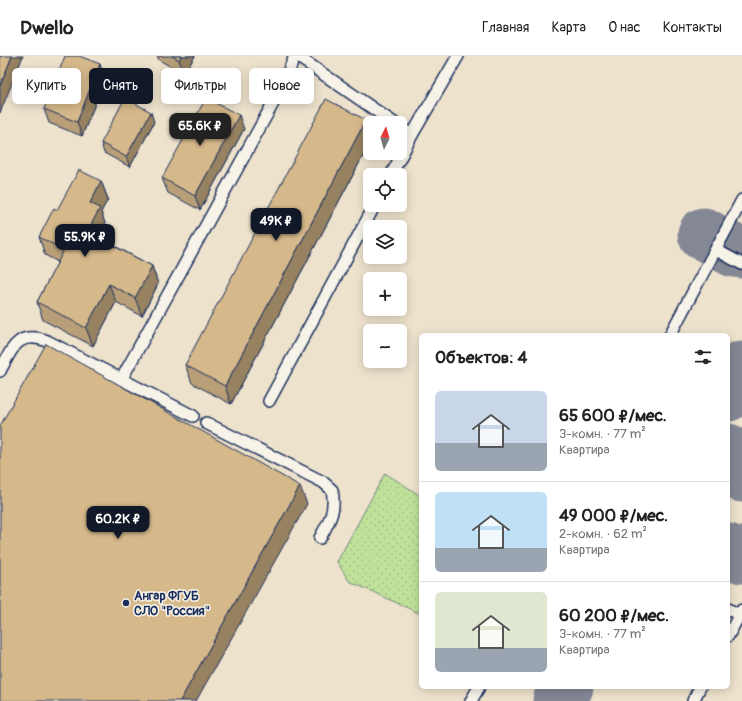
<!DOCTYPE html>
<html lang="ru">
<meta charset="utf-8">
<style>
:root{--surface:#fff;--page:#f6f6f6;--text:#222;--muted:#767676;--line:#e0e0e0;--accent:#111827}
body{margin:0;font-family:Pangolin,sans-serif;background:var(--page);color:var(--text);height:100vh;display:flex;flex-direction:column;font-size:15px;white-space:nowrap}
*{box-sizing:border-box;margin:0}
p{font-size:13px;color:var(--muted)}
.icon{flex:none;width:22px;height:22px;fill:none;stroke:currentColor;stroke-width:2;stroke-linecap:round;stroke-linejoin:round}
.map{position:relative;flex:1;overflow:hidden}
.sheet{position:absolute;left:419px;top:277px;width:311px;height:356px;display:flex;flex-direction:column;background:var(--surface);border-radius:6px;box-shadow:0 2px 10px #0003}
.sheet>*{flex:none}
.guide{position:absolute;left:12px;top:12px;width:347px;height:36px;display:flex;gap:8px}
.needle{width:26px;rotate:5deg}
.fabs{position:absolute;left:363px;top:60px;display:grid;gap:8px}
.fabs a{display:grid;place-items:center;width:44px;height:44px;border-radius:6px;background:var(--surface);box-shadow:0 2px 10px #0003;font-size:20px}
.price{position:absolute;translate:-50% -34px;padding:0 9px;border-radius:8px;background:var(--accent);color:#fff;font-size:13px;line-height:26px;filter:drop-shadow(0 1px 2px #0008)}
.price::after{content:'';position:absolute;left:50%;top:24px;width:12px;height:9px;margin-left:-6px;background:inherit;clip-path:polygon(0 0,100% 0,50% 100%)}
.price.active{background:#222;color:#fff}
ul{padding:0;list-style:none}
li{display:flex;align-items:center;gap:12px;height:100px;padding:0 16px}
li+li{border-top:1px solid var(--line)}
li span{display:grid;place-items:center;flex:none;width:112px;height:80px;border-radius:6px;color:#555}
li>.icon{margin-inline-start:auto}
span .icon{width:48px;height:48px;fill:#fffc;stroke-width:1}
li b{font-size:17px}
h2{display:flex;justify-content:space-between;align-items:center;height:48px;padding:0 16px;font-size:17px}
.pill{padding:0 14px;border-radius:6px;background:var(--surface);box-shadow:0 2px 10px #0003;font-size:14px;line-height:36px}
.pill.active{background:var(--accent);color:#fff}
header{display:flex;align-items:center;gap:24px;box-sizing:border-box;height:56px;padding:0 20px;background:var(--surface);border-bottom:1px solid var(--line)}
header strong{font-size:19px}
nav{display:flex;gap:22px;margin-inline-start:auto;font-size:14px}
.map>svg:first-child{display:block}
.grass{fill:url(#grass-dots);stroke:#6e887c}
.lines{fill:none;stroke-linecap:round;stroke-linejoin:round}
.taxiway{stroke:#848895;stroke-width:53}
.lane-casing{stroke:#1b2f5e;stroke-width:14}
.lane{stroke:#f7f3e8;stroke-width:11}
.wall{fill:#b89f78;stroke:#1b2f5e}
.shaded-wall{fill:#968261;stroke:#1b2f5e}
.building{fill:#d6b98b;stroke:#1b2f5e}
.poi-dot{fill:#1b2f5e;stroke:#f7f3e8;stroke-width:1.5}
.labels{text-anchor:middle;dominant-baseline:central;stroke-width:3;stroke-linejoin:round;paint-order:stroke}
.poi-label{font-size:13px;font-weight:bold;fill:#1b2f5e;stroke:#f7f3e8;text-anchor:start}
</style>
<header>
<strong>Dwello</strong>
<nav><a>Главная</a><a>Карта</a><a>О нас</a><a>Контакты</a></nav>
</header>
<div class="map">
<svg width="742" height="645" viewBox="0 0 742 645">
<defs>
<pattern id="grass-dots" width="8" height="8" patternUnits="userSpaceOnUse"><rect width="8" height="8" fill="#c0e19a"/><path d="M2 2h.1M6 6h.1" fill="none" stroke="#a4c187" stroke-width="1.8" stroke-linecap="round"/></pattern>
</defs>
<rect width="100%" height="100%" fill="#ede2cc"/>
<filter id="ink" filterUnits="userSpaceOnUse"><feTurbulence type="fractalNoise" baseFrequency=".025" numOctaves="2"/><feDisplacementMap in="SourceGraphic" scale="8" xChannelSelector="R" yChannelSelector="G"/><feConvolveMatrix kernelMatrix="1 2 1 2 8 2 1 2 1" color-interpolation-filters="sRGB"/></filter>
<g filter="url(#ink)">
<!-- grass -->
<path class="grass" d="M385,417L421,440V558L349,525L337,506Z"/>
<g class="lines">
<!-- taxiway -->
<g class="taxiway">
<path d="M704,178L734,195L742,196"/>
<path d="M728,339L742,311"/>
<path d="M728,394L731,402L742,420"/>
<path d="M728,494L742,501"/>
<path d="M559,645L567,631"/>
</g>
<!-- lane casing -->
<g class="lane-casing">
<g id="lane">
<path d="M297,0L394,67"/>
<path d="M412,79L458,0"/>
<path d="M391,119L412,79L400,71"/>
<path d="M716,194L742,208"/>
<path d="M670,279L742,144"/>
<path d="M0,315C12,293 17,274 47,285L193,360"/>
<path d="M121,324L282,31L295,0"/>
<path d="M269,345L375,149"/>
<path d="M206,367L323,426L332,434C336,454 330,464 320,482"/>
<path d="M728,553L739,559"/>
<path d="M728,580L742,554"/>
<path d="M471,645L479,631"/>
<path d="M693,645L700,631"/>
</g>
</g>
<!-- lane -->
<use href="#lane" class="lane"/>
</g>
<!-- wall -->
<g class="wall">
<path d="M157,0H195L184,18L159,4Z"/>
<path d="M105,23L82,80L49,67L44,53Z"/>
<path d="M154,66L130,111L104,97L101,87Z"/>
<path d="M244,73L200,154L168,137L162,122Z"/>
<path d="M370,75V87L231,348L192,327L185,309Z"/>
<path d="M101,125L108,143L101,156L106,170L100,182L152,210L158,228L142,260L116,246L93,290L43,264L37,246L58,206L45,199L39,181L57,154Z"/>
</g>
<!-- shaded-wall -->
<g class="shaded-wall">
<path d="M12,0H23L0,57V30Z"/>
<path d="M181,0H195L184,18L179,4Z"/>
<path d="M100,8L105,23L82,80L77,66Z"/>
<path d="M151,56L154,66L130,111L126,101Z"/>
<path d="M239,59L244,73L200,154L195,140Z"/>
<path d="M366,64L370,75V87L231,348L225,330Z"/>
<path d="M101,125L108,143L101,156L106,170L94,194L87,176L90,147Z"/>
<path d="M152,210L158,228L142,260L135,242Z"/>
<path d="M109,228L116,246L93,290L86,272Z"/>
<path d="M300,430L307,448L196,645H180Z"/>
</g>
<!-- building -->
<g class="building">
<path d="M0,0H12L0,30Z"/>
<path d="M65,0H79L100,8L77,66L44,53Z"/>
<path d="M172,0H181L179,4Z"/>
<path d="M125,42L151,56L126,101L101,87Z"/>
<path d="M206,42L239,59L195,140L162,122Z"/>
<path d="M326,43L366,64L225,330L185,309Z"/>
<path d="M79,114L101,125L90,147L100,152L87,176L152,210L135,242L109,228L86,272L37,246L64,194L39,181L54,152L57,154Z"/>
<path d="M46,288L300,430L180,645H0V370Z"/>
</g>
</g>
<!-- markers -->
<circle class="poi-dot" cx="126" cy="547" r="4"/>
<g class="labels">
<!-- poi labels -->
<g class="poi-label">
<text x="134" y="540">Ангар ФГУБ<tspan x="134" dy="15">СЛО "Россия"</tspan></text>
</g>
</g>
</svg>
<div class="fabs">
<a><svg class="needle" viewBox="-14 -14 28 28"><path d="M0-13l5 13h-10z" fill="#e53935"/><path d="M0 13l5-13h-10z" fill="#767676"/></svg></a>
<a><svg class="icon" aria-label="locate" viewBox="0 0 24 24"><circle cx="12" cy="12" r="6"/><path d="M12 2v4M12 18v4M2 12h4M18 12h4"/></svg></a>
<a><svg class="icon" aria-label="layers" viewBox="0 0 24 24"><path d="M12 4l9 5-9 5-9-5zM3 14l9 5 9-5"/></svg></a>
<a>+</a>
<a>−</a>
</div>
<b class="price active" style="left:200px;top:91px">65.6K ₽</b>
<b class="price" style="left:276px;top:186px">49K ₽</b>
<b class="price" style="left:85px;top:202px">55.9K ₽</b>
<b class="price" style="left:118px;top:484px">60.2K ₽</b>
<div class="guide">
<a class="pill">Купить</a>
<a class="pill active">Снять</a>
<a class="pill">Фильтры</a>
<a class="pill">Новое</a>
</div>
<section class="sheet">
<h2>Объектов: 4<svg class="icon" aria-label="filters" viewBox="0 0 24 24"><path d="M4 7h16M4 17h16"/><circle cx="9" cy="7" r="2"/><circle cx="15" cy="17" r="2"/></svg></h2>
<ul>
<li><span style="background:linear-gradient(#c9d6e8 65%,#9aa5b1 0)"><svg class="icon" aria-label="home" viewBox="0 0 24 24"><path d="M3 11l9-7 9 7M6 9v11h12V9"/></svg></span><div><b>65 600 ₽/мес.</b><p>3-комн. · 77 m²</p><p>Квартира</p></div></li>
<li><span style="background:linear-gradient(#bfe0f5 70%,#9aa5b1 0)"><svg class="icon" aria-label="home" viewBox="0 0 24 24"><path d="M3 11l9-7 9 7M6 9v11h12V9"/></svg></span><div><b>49 000 ₽/мес.</b><p>2-комн. · 62 m²</p><p>Квартира</p></div></li>
<li><span style="background:linear-gradient(#dfe7d0 70%,#9aa5b1 0)"><svg class="icon" aria-label="home" viewBox="0 0 24 24"><path d="M3 11l9-7 9 7M6 9v11h12V9"/></svg></span><div><b>60 200 ₽/мес.</b><p>3-комн. · 77 m²</p><p>Квартира</p></div></li>
</ul>
</section>
</div>
